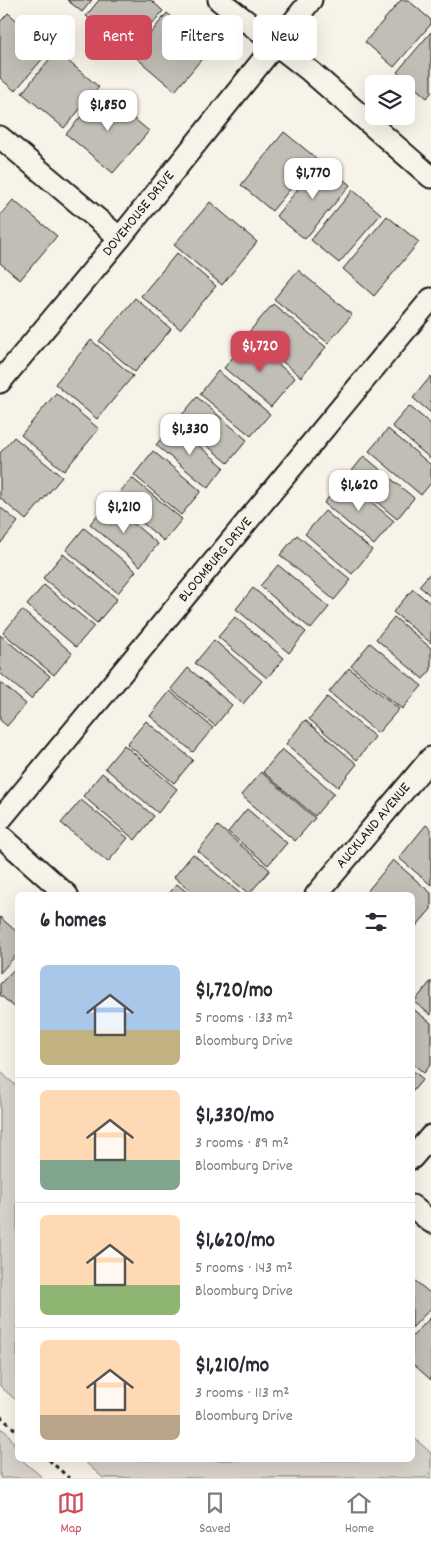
<!DOCTYPE html>
<meta charset="utf-8">
<style>
:root{--surface:#fff;--page:#f7f7f7;--text:#2b2b33;--muted:#7c7c81;--line:#e1e1e2;--accent:#d1495b}
body{margin:0;font-family:Dekko,sans-serif;background:var(--page);color:var(--text);height:100vh;display:flex;flex-direction:column;font-size:19px;white-space:nowrap}
*{box-sizing:border-box;margin:0}
p{font-size:16px;color:var(--muted)}
.icon{flex:none;width:28px;height:28px;fill:none;stroke:currentColor;stroke-width:2;stroke-linecap:round;stroke-linejoin:round}
.map{position:relative;flex:1;overflow:hidden}
.drawer{position:absolute;left:15px;top:892px;width:400px;height:570px;display:flex;flex-direction:column;background:var(--surface);border-radius:8px;box-shadow:0 5px 20px #0002}
.drawer>*{flex:none}
.top-card{position:absolute;left:15px;top:15px;width:401px;height:45px;display:flex;gap:10px}
.buttons{position:absolute;left:365px;top:75px;display:grid;gap:10px}
.buttons a{display:grid;place-items:center;width:50px;height:50px;border-radius:8px;background:var(--surface);box-shadow:0 5px 20px #0002;font-size:25px}
.price{position:absolute;translate:-50% -42px;padding:0 11px;border-radius:10px;background:#fff;color:#222;font-size:16px;line-height:32px;filter:drop-shadow(0 1px 2px #0008)}
.price::after{content:'';position:absolute;left:50%;top:30px;width:15px;height:11px;margin-left:-8px;background:inherit;clip-path:polygon(0 0,100% 0,50% 100%)}
.price.current{background:var(--accent);color:#fff}
ul{padding:0;list-style:none}
li{display:flex;align-items:center;gap:15px;height:125px;padding:0 25px}
li+li{border-top:1px solid var(--line)}
li span{display:grid;place-items:center;flex:none;width:140px;height:100px;border-radius:8px;color:#555}
li>.icon{margin-inline-start:auto}
span .icon{width:60px;height:60px;fill:#fffc;stroke-width:1}
li b{font-size:21px}
h2{display:flex;justify-content:space-between;align-items:center;height:60px;padding:0 25px;font-size:21px}
.tag{padding:0 18px;border-radius:8px;background:var(--surface);box-shadow:0 5px 20px #0002;font-size:18px;line-height:45px}
.tag.current{background:var(--accent);color:#fff}
.tabs{display:flex;justify-content:space-around;align-items:center;height:70px;border-top:1px solid var(--line);background:var(--surface);font-size:14px;color:var(--muted)}
.tabs a{display:grid;justify-items:center;gap:2px}
.tabs .current{color:var(--accent)}
.map>svg:first-child{display:block}
.green{fill:#d7d3cb;stroke:#7a7874}
.building{fill:#c0beb5;stroke:#1c1c1c}
.lines{fill:none;stroke-linecap:round;stroke-linejoin:round}
.minor-casing{stroke:#1c1c1c;stroke-width:25}
.path{stroke:#1c1c1c;stroke-width:3;stroke-dasharray:4 4;stroke-linecap:butt}
.minor{stroke:#f7f3e8;stroke-width:21}
.labels{text-anchor:middle;dominant-baseline:central;stroke-width:4;stroke-linejoin:round;paint-order:stroke}
.street-label{font-size:15px;fill:#1c1c1c;stroke:#f7f3e8}
</style>
<div class="map">
<svg width="431" height="1478" viewBox="0 0 431 1478">
<rect width="100%" height="100%" fill="#f7f3e8"/>
<filter id="ink" filterUnits="userSpaceOnUse"><feTurbulence type="fractalNoise" baseFrequency=".02" numOctaves="2"/><feDisplacementMap in="SourceGraphic" scale="10" xChannelSelector="R" yChannelSelector="G"/><feConvolveMatrix kernelMatrix="1 2 1 2 8 2 1 2 1" color-interpolation-filters="sRGB"/></filter>
<g filter="url(#ink)">
<!-- green -->
<g class="green">
<path d="M0,1071L17,1087V1401L0,1386Z"/>
<path d="M0,1428C11,1433 18,1449 18,1460H22L43,1478H0Z"/>
<path d="M413,1437L431,1453V1478H103L83,1460H412Z"/>
</g>
<!-- building -->
<g class="building">
<path d="M67,0H92L82,12Z"/>
<path d="M99,0H151L163,11L128,52L86,16Z"/>
<path d="M401,0H408L431,20V24L394,67L365,42Z"/>
<path d="M8,13L51,49L15,91L0,78V22Z"/>
<path d="M167,13L210,49L175,91L133,55Z"/>
<path d="M431,32V93L427,98L397,72Z"/>
<path d="M56,51L99,87L64,128L22,93Z"/>
<path d="M102,92L149,131L113,173L66,134Z"/>
<path d="M284,132L316,158L272,211L241,185Z"/>
<path d="M321,161L350,185L305,239L276,216Z"/>
<path d="M353,190L381,214L339,263L311,240Z"/>
<path d="M13,200L57,236L20,280L0,263V215Z"/>
<path d="M210,202L257,242L222,285L174,245Z"/>
<path d="M387,216L419,242L374,296L343,269Z"/>
<path d="M177,253L216,286L180,329L141,296Z"/>
<path d="M298,270L352,315L328,343L274,299Z"/>
<path d="M135,298L171,329L135,372L99,341Z"/>
<path d="M273,304L326,347L301,377L248,333Z"/>
<path d="M248,339L295,378L271,407L224,368Z"/>
<path d="M91,340L133,376L97,419L55,384Z"/>
<path d="M218,371L270,414L251,436L200,394Z"/>
<path d="M431,376V413L413,398Z"/>
<path d="M56,393L99,429L64,471L21,435Z"/>
<path d="M197,397L247,440L228,463L177,421Z"/>
<path d="M409,406L431,424V459L392,426Z"/>
<path d="M173,424L224,467L208,488L156,445Z"/>
<path d="M388,429L431,465V483L421,495L369,451Z"/>
<path d="M14,437L62,477L26,520L0,498V453Z"/>
<path d="M153,451L201,491L181,515L134,475Z"/>
<path d="M364,456L414,498L397,519L347,477Z"/>
<path d="M132,478L182,519L164,541L114,499Z"/>
<path d="M344,479L394,521L374,545L324,503Z"/>
<path d="M108,502L158,544L140,566L90,524Z"/>
<path d="M0,507L18,522L0,544Z"/>
<path d="M325,511L372,550L352,574L305,534Z"/>
<path d="M84,528L136,571L118,593L66,550Z"/>
<path d="M297,535L351,580L334,600L280,555Z"/>
<path d="M63,554L117,599L97,623L43,578Z"/>
<path d="M278,565L329,607L311,629L260,586Z"/>
<path d="M431,572V596L419,586Z"/>
<path d="M44,585L94,626L76,647L27,605Z"/>
<path d="M253,588L306,632L289,653L236,609Z"/>
<path d="M413,589L431,604V643L393,612Z"/>
<path d="M22,610L72,653L54,675L3,633Z"/>
<path d="M235,617L284,658L267,678L218,637Z"/>
<path d="M394,617L431,648V670L423,679L376,639Z"/>
<path d="M0,635L50,676L31,699L0,673Z"/>
<path d="M214,640L262,681L243,704L195,663Z"/>
<path d="M370,643L422,686L402,709L351,666Z"/>
<path d="M188,668L232,705L215,726L171,689Z"/>
<path d="M349,668L399,709L378,733L329,692Z"/>
<path d="M0,682L26,704L7,726L0,720Z"/>
<path d="M170,691L213,728L193,752L150,716Z"/>
<path d="M327,697L375,737L357,760L309,719Z"/>
<path d="M305,720L357,764L338,787L286,744Z"/>
<path d="M146,721L193,760L174,783L127,744Z"/>
<path d="M124,745L177,789L158,813L105,768Z"/>
<path d="M282,749L334,793L315,816L263,772Z"/>
<path d="M261,772L315,818L295,841L241,795Z"/>
<path d="M102,773L154,816L135,840L83,796Z"/>
<path d="M81,800L128,838L108,862L61,823Z"/>
<path d="M247,809L287,843L268,865L228,832Z"/>
<path d="M426,825L431,829V885L399,858Z"/>
<path d="M218,826L270,870L249,894L198,851Z"/>
<path d="M193,854L242,895H196L174,877Z"/>
<path d="M393,860L431,893V909L412,931V895L365,894Z"/>
<path d="M177,884L190,895H168Z"/>
<path d="M0,917L18,933V953L0,973Z"/>
<path d="M18,965V1010L0,995V984Z"/>
<path d="M431,981V1015L414,1002Z"/>
<path d="M412,1008L431,1023V1064L424,1073L412,1063Z"/>
<path d="M412,1070L423,1079L412,1092Z"/>
<path d="M412,1278L431,1294V1308L412,1328Z"/>
<path d="M431,1317V1380L412,1363V1337Z"/>
</g>
<g class="lines">
<!-- minor casing -->
<g class="minor-casing">
<g id="minor">
<path d="M219,0L310,71L431,177"/>
<path d="M0,137L120,238"/>
<path d="M0,382L120,238L311,0"/>
<path d="M0,820L431,299"/>
<path d="M0,835L67,895"/>
<path d="M316,895L431,758"/>
<path d="M412,1158L431,1136"/>
<path d="M412,1206L431,1222"/>
</g>
</g>
<!-- path -->
<g class="path">
<path d="M0,1416L18,1432"/>
<path d="M49,1460L69,1478"/>
</g>
<!-- minor -->
<use href="#minor" class="minor"/>
</g>
</g>
<g class="labels">
<!-- street labels -->
<g class="street-label">
<text transform="translate(139 214) rotate(-51)">DOVEHOUSE DRIVE</text>
<text transform="translate(216 560) rotate(-50)">BLOOMBURG DRIVE</text>
<text transform="translate(374 826) rotate(-50)">AUCKLAND AVENUE</text>
</g>
</g>
</svg>
<div class="buttons">
<a><svg class="icon" aria-label="layers" viewBox="0 0 24 24"><path d="M12 4l9 5-9 5-9-5zM3 14l9 5 9-5"/></svg></a>
</div>
<b class="price" style="left:108px;top:132px">$1,850</b>
<b class="price" style="left:313px;top:200px">$1,770</b>
<b class="price current" style="left:260px;top:373px">$1,720</b>
<b class="price" style="left:190px;top:456px">$1,330</b>
<b class="price" style="left:359px;top:512px">$1,620</b>
<b class="price" style="left:124px;top:534px">$1,210</b>
<div class="top-card">
<a class="tag">Buy</a>
<a class="tag current">Rent</a>
<a class="tag">Filters</a>
<a class="tag">New</a>
</div>
<section class="drawer">
<h2>6 homes<svg class="icon" aria-label="filters" viewBox="0 0 24 24"><path d="M4 7h16M4 17h16"/><circle cx="9" cy="7" r="2"/><circle cx="15" cy="17" r="2"/></svg></h2>
<ul>
<li><span style="background:linear-gradient(#a9c7e8 65%,#c2b280 0)"><svg class="icon" aria-label="home" viewBox="0 0 24 24"><path d="M3 11l9-7 9 7M6 9v11h12V9"/></svg></span><div><b>$1,720/mo</b><p>5 rooms · 133 m²</p><p>Bloomburg Drive</p></div></li>
<li><span style="background:linear-gradient(#ffd9b3 70%,#7fa58c 0)"><svg class="icon" aria-label="home" viewBox="0 0 24 24"><path d="M3 11l9-7 9 7M6 9v11h12V9"/></svg></span><div><b>$1,330/mo</b><p>3 rooms · 89 m²</p><p>Bloomburg Drive</p></div></li>
<li><span style="background:linear-gradient(#ffd9b3 70%,#8fb573 0)"><svg class="icon" aria-label="home" viewBox="0 0 24 24"><path d="M3 11l9-7 9 7M6 9v11h12V9"/></svg></span><div><b>$1,620/mo</b><p>5 rooms · 143 m²</p><p>Bloomburg Drive</p></div></li>
<li><span style="background:linear-gradient(#ffd9b3 75%,#b9a48a 0)"><svg class="icon" aria-label="home" viewBox="0 0 24 24"><path d="M3 11l9-7 9 7M6 9v11h12V9"/></svg></span><div><b>$1,210/mo</b><p>3 rooms · 113 m²</p><p>Bloomburg Drive</p></div></li>
</ul>
</section>
</div>
<nav class="tabs">
<a class="current"><svg class="icon" aria-label="map" viewBox="0 0 24 24"><path d="M3 6l6-2 6 2 6-2v14l-6 2-6-2-6 2zM9 4v14M15 6v14"/></svg>Map</a>
<a><svg class="icon" aria-label="saved" viewBox="0 0 24 24"><path d="M7 4h10v16l-5-4-5 4z"/></svg>Saved</a>
<a><svg class="icon" aria-label="home" viewBox="0 0 24 24"><path d="M3 11l9-7 9 7M6 9v11h12V9"/></svg>Home</a>
</nav>
